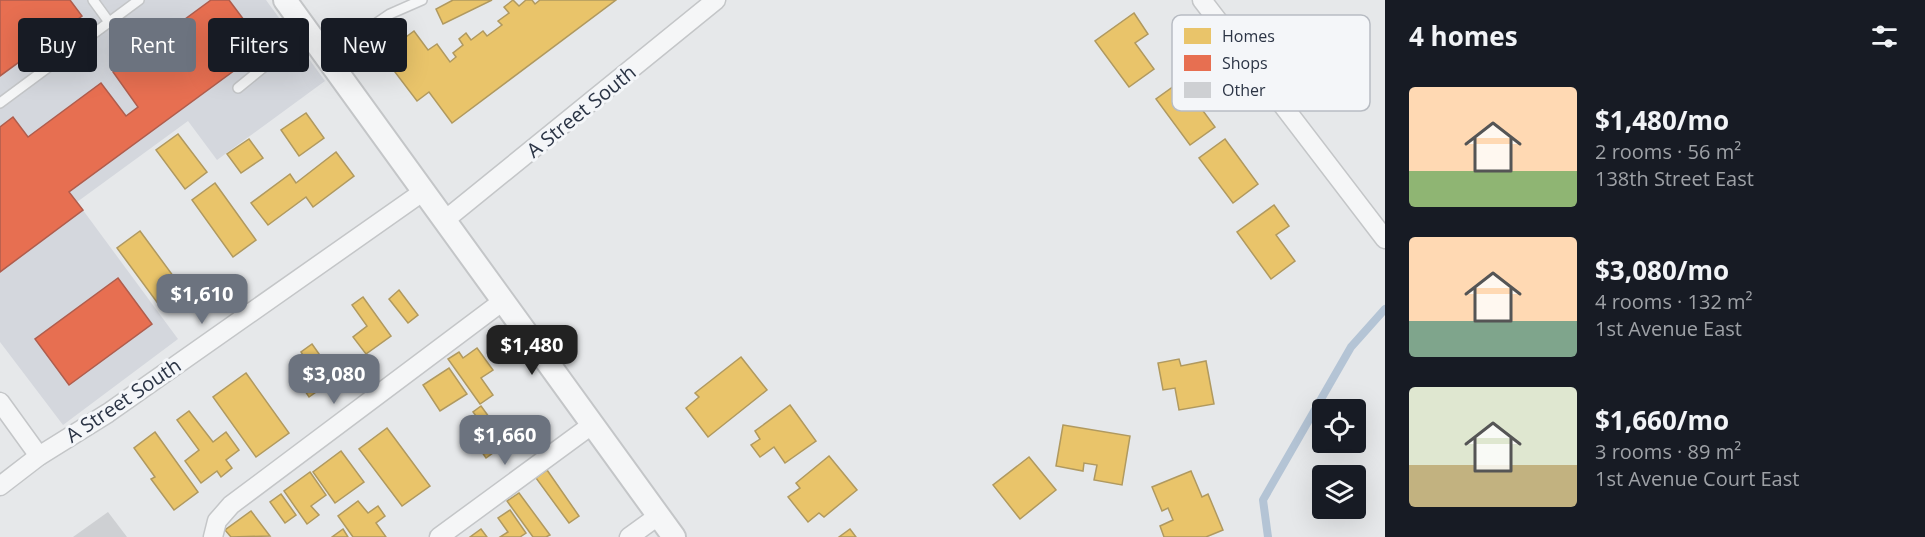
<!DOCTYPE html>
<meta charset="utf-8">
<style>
:root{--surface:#171b24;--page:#242831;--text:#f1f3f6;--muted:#9ea1a6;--accent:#6c737f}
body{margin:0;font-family:"Open Sans",sans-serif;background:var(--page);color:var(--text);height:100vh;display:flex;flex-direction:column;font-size:22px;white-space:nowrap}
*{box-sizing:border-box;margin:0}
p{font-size:20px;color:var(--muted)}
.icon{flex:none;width:33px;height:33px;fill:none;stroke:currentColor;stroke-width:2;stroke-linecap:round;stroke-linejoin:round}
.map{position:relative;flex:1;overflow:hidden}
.panel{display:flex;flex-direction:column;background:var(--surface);width:540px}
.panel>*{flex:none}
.guide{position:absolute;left:18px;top:18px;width:570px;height:54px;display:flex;gap:12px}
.buttons{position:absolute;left:1312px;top:399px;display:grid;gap:12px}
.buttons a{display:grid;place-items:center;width:54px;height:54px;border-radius:6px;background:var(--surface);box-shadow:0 6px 24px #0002;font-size:30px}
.price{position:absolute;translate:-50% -51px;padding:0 14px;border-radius:12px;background:var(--accent);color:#fff;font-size:20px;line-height:39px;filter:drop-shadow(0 2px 3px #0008)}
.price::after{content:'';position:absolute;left:50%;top:36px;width:18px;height:14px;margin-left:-9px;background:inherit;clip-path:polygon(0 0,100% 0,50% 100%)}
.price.on{background:#222;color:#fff}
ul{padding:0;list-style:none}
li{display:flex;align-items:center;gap:18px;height:150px;padding:0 24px}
li span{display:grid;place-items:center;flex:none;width:168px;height:120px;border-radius:6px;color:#555}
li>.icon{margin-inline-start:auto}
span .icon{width:72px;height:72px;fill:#fffc;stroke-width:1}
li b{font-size:26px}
h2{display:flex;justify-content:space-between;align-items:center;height:72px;padding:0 24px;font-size:26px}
.tag{padding:0 21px;border-radius:6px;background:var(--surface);box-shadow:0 6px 24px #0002;font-size:21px;line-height:54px}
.tag.on{background:var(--accent);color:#fff}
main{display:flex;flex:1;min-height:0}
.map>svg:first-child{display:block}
.built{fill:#d4d7dd}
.homes{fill:#e9c46a;stroke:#b0995f;stroke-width:1.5}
.shops{fill:#e76f51;stroke:#af5d4d;stroke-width:1.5}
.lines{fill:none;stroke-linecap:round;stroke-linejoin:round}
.stream{stroke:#b4c4d5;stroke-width:8}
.building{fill:#ced0d3}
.service-casing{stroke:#c4c6c8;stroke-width:12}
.minor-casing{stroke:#c4c6c8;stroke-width:21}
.tertiary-casing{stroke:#c4c6c8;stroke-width:26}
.service{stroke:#f5f6f7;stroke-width:9}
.minor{stroke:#f5f6f7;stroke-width:18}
.tertiary{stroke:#f5f6f7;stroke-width:22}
.labels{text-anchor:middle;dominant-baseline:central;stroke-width:6;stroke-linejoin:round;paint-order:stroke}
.street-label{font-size:20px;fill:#2b3445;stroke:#f4f6f9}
.key{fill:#f4f6f9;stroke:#b8bcc3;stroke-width:1.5}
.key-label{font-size:16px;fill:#2b3445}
</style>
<main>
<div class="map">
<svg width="1385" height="537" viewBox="0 0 1385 537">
<rect width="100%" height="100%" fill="#e6e8ea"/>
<!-- built -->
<path class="built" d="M0,0H266L325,81L217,160L188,121L77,202L178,339L63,425L0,342Z"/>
<!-- homes -->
<g class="homes">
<path d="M453,0H492L443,24L436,9Z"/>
<path d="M513,0L519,6L526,0H532L535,4L540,0H616L452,123L429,92L417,101L382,55L414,31L428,50L437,44L450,62L456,57L453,53L463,45L459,39L466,33L471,40L483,31L487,36L502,25L498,21L509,13L504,7Z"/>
<path d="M1134,13L1148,34L1135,43L1154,69L1129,87L1095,41Z"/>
<path d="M1181,81L1215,127L1190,145L1156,99Z"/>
<path d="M306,113L324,138L299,156L281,130Z"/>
<path d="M178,134L207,172L185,189L156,150Z"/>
<path d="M249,139L263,158L241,173L227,154Z"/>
<path d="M1225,139L1258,184L1233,203L1199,158Z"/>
<path d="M336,152L354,176L313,207L306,197L268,225L251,203L290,174L296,183Z"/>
<path d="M215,183L256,240L233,257L192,200Z"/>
<path d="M1274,205L1289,226L1276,235L1295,261L1271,279L1237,232Z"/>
<path d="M140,231L185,292L162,309L117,248Z"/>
<path d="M399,290L418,315L408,323L389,299Z"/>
<path d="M363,297L391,336L366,354L353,337L367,326L352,305Z"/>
<path d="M312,344L336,378L309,397L297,379L312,369L301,352Z"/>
<path d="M477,348L493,370L481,378L493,395L480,404L448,359L459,352L463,358Z"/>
<path d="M741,357L767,390L708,437L686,408L699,397L695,393Z"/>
<path d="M1179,359L1181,366L1206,361L1214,404L1179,410L1175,388L1163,390L1158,363Z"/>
<path d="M449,368L467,394L440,411L423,385Z"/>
<path d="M246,373L289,433L256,457L213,397Z"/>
<path d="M790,405L816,441L785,463L774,447L760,457L751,445L760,439L755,431Z"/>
<path d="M481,406L513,450L506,456L473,412Z"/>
<path d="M189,411L213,442L226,432L239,450L226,460L232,468L221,477L217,471L201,483L185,461L199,450L177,420Z"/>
<path d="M1063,425L1130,436L1122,485L1094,480L1097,465L1084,463L1083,471L1056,466Z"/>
<path d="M481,427L497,450L486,458L470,435Z"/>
<path d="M387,428L430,486L402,506L359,449Z"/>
<path d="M155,432L198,492L174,510L151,479L155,477L134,448Z"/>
<path d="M341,451L364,482L335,503L313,472Z"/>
<path d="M829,456L857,490L824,517L819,513L808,522L788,497L800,488L796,483Z"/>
<path d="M1029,457L1056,490L1020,519L993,485Z"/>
<path d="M547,470L579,516L569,523L536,478Z"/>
<path d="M1191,471L1202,497L1208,494L1223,530L1206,537H1164L1160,526L1173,520L1168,508L1162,511L1152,487Z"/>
<path d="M310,472L326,495L311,506L319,515L307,524L284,491Z"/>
<path d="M519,493L550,535L546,537H533L507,501Z"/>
<path d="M281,494L296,515L285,523L270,502Z"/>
<path d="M358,501L368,513L378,506L385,516L376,523L386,537H353L338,516Z"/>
<path d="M510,510L526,533L520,537H500L508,532L498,518Z"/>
<path d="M251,511L270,536L231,537L225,530Z"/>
<path d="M343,529L348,537H332Z"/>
<path d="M481,529L487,537H470Z"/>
<path d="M850,529L856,537H839Z"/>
</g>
<!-- shops -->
<g class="shops">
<path d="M0,0H70L82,16L0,76Z"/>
<path d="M211,0H229L265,48L69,192L83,210L0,272V127L13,117L28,137L101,83L126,116L138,107L113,72Z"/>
<path d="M118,278L152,324L69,385L35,339Z"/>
</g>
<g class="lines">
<!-- stream -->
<path class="stream" d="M1268,537L1263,500L1351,347L1385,309"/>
</g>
<!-- building -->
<path class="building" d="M108,512L127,537H73Z"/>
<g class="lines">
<!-- service casing -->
<g class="service-casing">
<g id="service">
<path d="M93,0L109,22"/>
<path d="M327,57L390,14L422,0"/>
<path d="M238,88L308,31"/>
<path d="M0,103L139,0"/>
</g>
</g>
<!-- minor casing -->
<g class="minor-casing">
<g id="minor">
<path d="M1202,0L1385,239"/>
<path d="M445,220L716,0"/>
<path d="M0,402L39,456"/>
<path d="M0,486L39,456L108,413L424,191"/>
<path d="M213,537L217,521L231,505L503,301"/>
<path d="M439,537L593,424"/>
<path d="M629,537L658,516"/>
</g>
</g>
<!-- tertiary casing -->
<g class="tertiary-casing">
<path id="tertiary" d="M285,0L674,537"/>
</g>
<!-- service -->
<use href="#service" class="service"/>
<!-- minor -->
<use href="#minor" class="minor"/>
<!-- tertiary -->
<use href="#tertiary" class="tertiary"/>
</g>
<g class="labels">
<!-- street labels -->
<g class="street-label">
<text transform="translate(581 111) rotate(-39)">A Street South</text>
<text transform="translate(123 400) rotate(-34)">A Street South</text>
</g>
</g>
<!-- legend -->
<rect x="1172" y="15" width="198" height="96" rx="9" class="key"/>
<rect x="1184" y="28" width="27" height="16" fill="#e9c46a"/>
<rect x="1184" y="55" width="27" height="16" fill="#e76f51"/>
<rect x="1184" y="82" width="27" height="16" fill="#ced0d3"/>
<g class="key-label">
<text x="1222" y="42">Homes</text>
<text x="1222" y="69">Shops</text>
<text x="1222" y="96">Other</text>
</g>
</svg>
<div class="buttons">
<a><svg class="icon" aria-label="locate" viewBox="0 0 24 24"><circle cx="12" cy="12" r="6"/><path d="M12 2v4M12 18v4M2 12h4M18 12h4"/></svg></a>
<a><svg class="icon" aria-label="layers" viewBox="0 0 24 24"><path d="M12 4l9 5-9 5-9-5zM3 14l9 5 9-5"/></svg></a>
</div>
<b class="price" style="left:202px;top:325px">$1,610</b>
<b class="price on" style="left:532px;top:376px">$1,480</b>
<b class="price" style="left:334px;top:405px">$3,080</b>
<b class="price" style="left:505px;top:466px">$1,660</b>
<div class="guide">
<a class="tag">Buy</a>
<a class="tag on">Rent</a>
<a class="tag">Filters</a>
<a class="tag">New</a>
</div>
</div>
<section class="panel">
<h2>4 homes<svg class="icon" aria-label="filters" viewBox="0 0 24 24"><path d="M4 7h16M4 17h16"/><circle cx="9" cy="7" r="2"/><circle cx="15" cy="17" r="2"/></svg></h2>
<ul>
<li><span style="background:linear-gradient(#ffd9b3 70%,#8fb573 0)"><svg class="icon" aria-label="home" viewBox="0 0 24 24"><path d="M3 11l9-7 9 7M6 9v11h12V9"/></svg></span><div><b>$1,480/mo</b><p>2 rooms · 56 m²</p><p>138th Street East</p></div></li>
<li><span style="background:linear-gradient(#ffd9b3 70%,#7fa58c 0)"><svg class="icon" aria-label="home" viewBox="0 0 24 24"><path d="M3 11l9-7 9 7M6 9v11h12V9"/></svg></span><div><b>$3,080/mo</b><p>4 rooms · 132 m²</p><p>1st Avenue East</p></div></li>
<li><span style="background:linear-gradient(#dfe7d0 65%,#c2b280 0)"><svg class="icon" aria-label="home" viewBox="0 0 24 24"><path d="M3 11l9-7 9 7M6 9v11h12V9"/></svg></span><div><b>$1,660/mo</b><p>3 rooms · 89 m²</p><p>1st Avenue Court East</p></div></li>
</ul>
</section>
</main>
